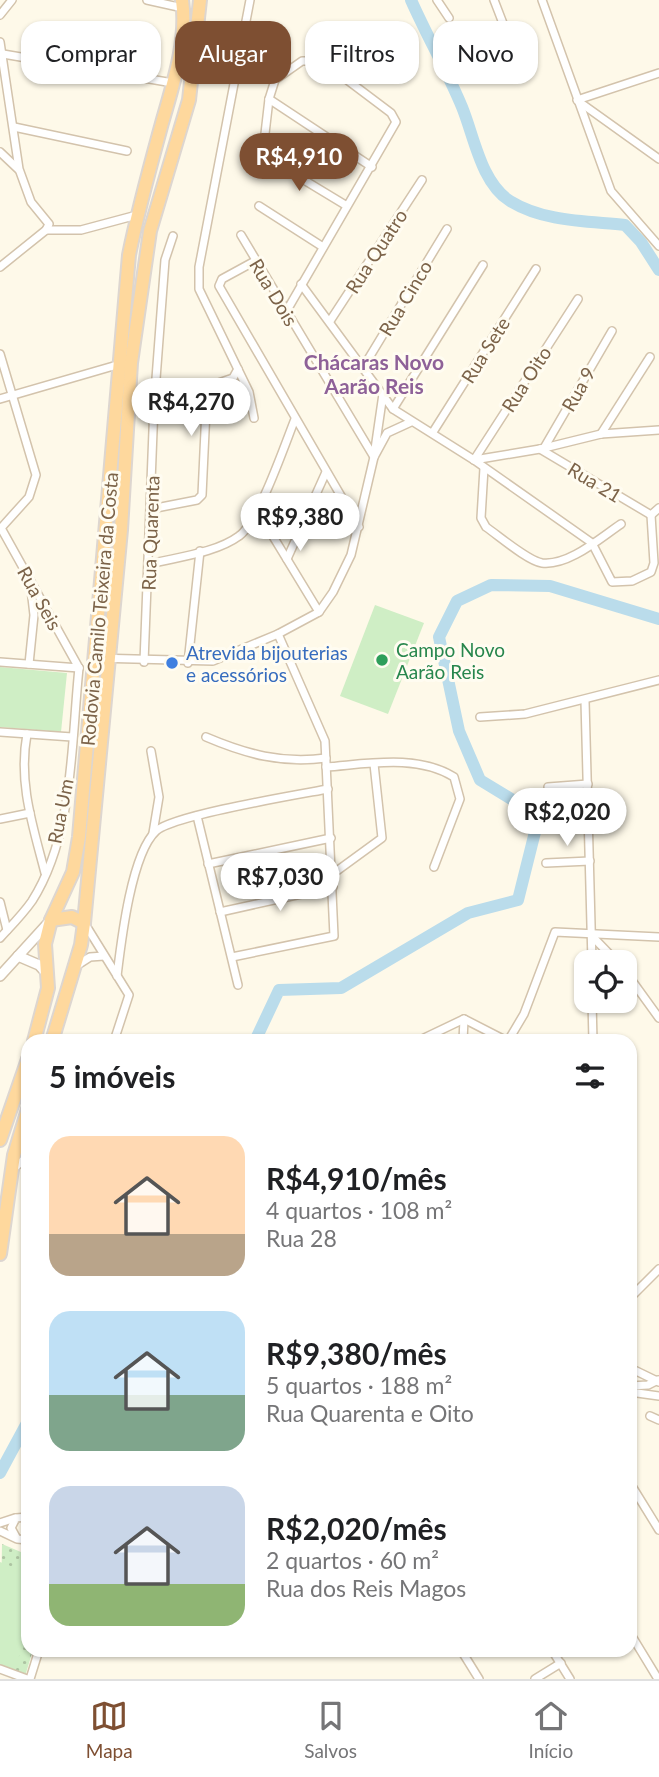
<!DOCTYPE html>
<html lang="pt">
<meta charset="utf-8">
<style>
:root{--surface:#fff;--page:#f2f2f2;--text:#202124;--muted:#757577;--line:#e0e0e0;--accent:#7e4f32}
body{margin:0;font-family:Lato,sans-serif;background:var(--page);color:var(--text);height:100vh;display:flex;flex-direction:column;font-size:26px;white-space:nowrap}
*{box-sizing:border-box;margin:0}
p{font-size:23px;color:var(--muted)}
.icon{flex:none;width:38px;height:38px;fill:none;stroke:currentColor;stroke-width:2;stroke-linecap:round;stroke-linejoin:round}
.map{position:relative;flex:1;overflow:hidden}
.side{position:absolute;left:21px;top:1034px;width:616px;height:623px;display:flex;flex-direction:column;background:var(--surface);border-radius:21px;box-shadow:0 2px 5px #0004}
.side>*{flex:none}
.banner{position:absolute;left:21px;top:21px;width:618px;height:63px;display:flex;gap:14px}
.tools{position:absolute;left:574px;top:950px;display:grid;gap:14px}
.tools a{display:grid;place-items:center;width:63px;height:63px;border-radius:14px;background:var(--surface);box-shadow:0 2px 5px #0004;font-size:35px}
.price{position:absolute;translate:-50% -60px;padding:0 16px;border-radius:24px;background:#fff;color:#222;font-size:23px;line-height:46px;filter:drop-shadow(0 2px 4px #0008)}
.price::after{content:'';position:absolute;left:50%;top:42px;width:21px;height:16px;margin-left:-10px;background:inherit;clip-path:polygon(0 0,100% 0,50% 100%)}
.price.selected{background:var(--accent);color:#fff}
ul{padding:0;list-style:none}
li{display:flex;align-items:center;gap:21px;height:175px;padding:0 28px}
li span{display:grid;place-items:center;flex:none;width:196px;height:140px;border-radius:21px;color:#555}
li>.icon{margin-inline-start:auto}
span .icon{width:84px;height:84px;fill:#fffc;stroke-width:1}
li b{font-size:30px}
h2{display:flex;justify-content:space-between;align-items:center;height:84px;padding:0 28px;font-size:30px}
.chip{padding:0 24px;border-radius:21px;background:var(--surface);box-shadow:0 2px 5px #0004;font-size:24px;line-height:63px}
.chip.selected{background:var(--accent);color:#fff}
.tabs{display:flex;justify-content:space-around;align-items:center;height:98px;border-top:2px solid var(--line);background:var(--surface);font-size:19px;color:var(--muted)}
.tabs a{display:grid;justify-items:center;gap:4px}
.tabs .selected{color:var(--accent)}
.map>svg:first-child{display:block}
.grass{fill:url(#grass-dots)}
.pitch{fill:#cfeec5}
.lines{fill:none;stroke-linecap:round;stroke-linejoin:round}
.river{stroke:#badceb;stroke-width:12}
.minor-casing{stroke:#d3c3ac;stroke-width:10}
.tertiary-casing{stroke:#d3c3ac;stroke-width:12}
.trunk-casing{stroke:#ddd6d0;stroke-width:16}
.minor{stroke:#fff;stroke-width:7}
.tertiary{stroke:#fff;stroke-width:9}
.trunk{stroke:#fed89d;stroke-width:12}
.leisure-dot{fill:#2e9e5b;stroke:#fffcf1;stroke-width:2.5}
.shop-dot{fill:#3f7fe0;stroke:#fffcf1;stroke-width:2.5}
.labels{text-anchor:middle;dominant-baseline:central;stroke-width:6;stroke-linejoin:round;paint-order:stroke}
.street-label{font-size:19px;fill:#7c6349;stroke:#fffcf1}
.leisure-label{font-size:19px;fill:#27864d;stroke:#fffcf1;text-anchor:start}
.shop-label{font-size:19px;fill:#366cbe;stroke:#fffcf1;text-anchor:start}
.neighbourhood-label{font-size:21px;font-weight:bold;fill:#8e6198;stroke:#fffcf1}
</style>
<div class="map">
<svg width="659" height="1679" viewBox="0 0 659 1679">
<defs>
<pattern id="grass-dots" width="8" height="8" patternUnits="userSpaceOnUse" patternTransform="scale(1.75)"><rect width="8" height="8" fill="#cfeec5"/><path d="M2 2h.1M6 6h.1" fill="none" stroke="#adc4a2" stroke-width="1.8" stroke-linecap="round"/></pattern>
</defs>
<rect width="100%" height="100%" fill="#fef9e9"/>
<!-- grass -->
<path class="grass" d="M2,1544L28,1555V1650H33L25,1676L0,1666Z"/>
<!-- pitch -->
<g class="pitch">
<path d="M375,605L424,623L388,714L340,696Z"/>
<path d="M0,667L67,673L61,732L0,727Z"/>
<path d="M0,1562L28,1573V1632L14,1670L0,1665Z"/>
</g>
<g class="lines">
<!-- river -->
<g class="river">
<path d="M411,0C427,36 447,71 462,107C474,136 481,183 510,201C544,222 587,221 625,225L641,242L659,270"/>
<path d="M255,1041L279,990L341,988L468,913L518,900L539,816L480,780L459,731L439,637L457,601L491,585L550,586L659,619"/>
<path d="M0,1473L28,1421"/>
</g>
<!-- minor casing -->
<g class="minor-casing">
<g id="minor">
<path d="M147,0L183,8"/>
<path d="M250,0L199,267V289L249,392L254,418"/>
<path d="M437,0L449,18"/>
<path d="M494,0L514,52"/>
<path d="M542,0L611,191L659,246"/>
<path d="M0,15L12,0"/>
<path d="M0,42L19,169L31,202L49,224L46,230H81L137,215"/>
<path d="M3,54L173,83"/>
<path d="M269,99L372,167"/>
<path d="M577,100L659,73"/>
<path d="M578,101L659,159"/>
<path d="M14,127L127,151"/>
<path d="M0,152L18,169"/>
<path d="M259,206L323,247"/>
<path d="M241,235L374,457"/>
<path d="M255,261L222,279L219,286L359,527"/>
<path d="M0,267L46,230"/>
<path d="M301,284L393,409L474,460L592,543L612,582L632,581L651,572L654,563L651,515"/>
<path d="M286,312L396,122L391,113L322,61H302L275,80L269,99L263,151L266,157L347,206"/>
<path d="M330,321L422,180"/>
<path d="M0,354L36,475L29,497L1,528"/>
<path d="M364,366L447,229"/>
<path d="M0,399L117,365"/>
<path d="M154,405L233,378L238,369"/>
<path d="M393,409L483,265"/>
<path d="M433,432L536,269"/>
<path d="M601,434L650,357"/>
<path d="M544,448L612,331"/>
<path d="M375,449L383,394"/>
<path d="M540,449L651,515"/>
<path d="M474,460L578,299"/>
<path d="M474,460L540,449L601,434L659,430"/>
<path d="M484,468L481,518L486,527C499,536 528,561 542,563C569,566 600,538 621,524"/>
<path d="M151,509L197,500L202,495L207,388"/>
<path d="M257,510L319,612"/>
<path d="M651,515L659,508"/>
<path d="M1,528L79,668"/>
<path d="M287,559L326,472"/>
<path d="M150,564C177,557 216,553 239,536C258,523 285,444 295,419"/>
<path d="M95,658L213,661L278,634L319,612L333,592L351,555L374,457L387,433L411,422"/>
<path d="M0,662L79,668"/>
<path d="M144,662L154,405L165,260L173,236"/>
<path d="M188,663L200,551"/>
<path d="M29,664L34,615L31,589"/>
<path d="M585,701L592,962"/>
<path d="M480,717L525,714L659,680"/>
<path d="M0,732L72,737"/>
<path d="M27,734C18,783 33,826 45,873"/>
<path d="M206,737C246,754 282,764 326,758"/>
<path d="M151,751L159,797L153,833"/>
<path d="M326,767C367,764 417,754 454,777L460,799L434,867"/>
<path d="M548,787L588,784"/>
<path d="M197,816L238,985"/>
<path d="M0,819L30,813"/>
<path d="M546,863L590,861"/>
<path d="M208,864L331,838"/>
<path d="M334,873L382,838L374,764"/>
<path d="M0,902L7,930"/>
<path d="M220,912L333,887"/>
<path d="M85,924L129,995L114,1041"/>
<path d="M591,935L617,962"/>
<path d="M0,938C11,926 23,914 32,901C74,835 71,744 79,668"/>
<path d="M232,957L334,936L325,741L278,634"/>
<path d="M76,966L90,957L104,956"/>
<path d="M625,971L659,1018"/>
<path d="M117,976C121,943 131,854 156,831C174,815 296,795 328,789"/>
<path d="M592,1001L593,1041"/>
<path d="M418,1041L464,1019L507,1041"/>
<path d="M463,1041L464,1019"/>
<path d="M508,1041L524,1014L555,932L659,937"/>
<path d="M13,1169L28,1156"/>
<path d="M630,1298L659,1269"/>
<path d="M630,1368L659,1382"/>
<path d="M630,1386L648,1385L658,1380"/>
<path d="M630,1392L659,1396"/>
<path d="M650,1416L659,1420"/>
<path d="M630,1483L659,1530"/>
<path d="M28,1517L16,1518L11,1528L17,1539L28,1540"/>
<path d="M0,1523L15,1518"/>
<path d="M0,1531L15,1538"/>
<path d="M630,1633L658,1679"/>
<path d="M461,1650L479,1679"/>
<path d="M552,1650L570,1679"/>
<path d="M0,1669L27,1679"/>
<path d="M30,1679L39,1650"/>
<path d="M535,1679L561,1663"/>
</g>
</g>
<!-- tertiary casing -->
<g class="tertiary-casing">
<g id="tertiary">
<path d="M18,956L39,965L48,975"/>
<path d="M0,976L50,921"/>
</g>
</g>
<!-- trunk casing -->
<g class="trunk-casing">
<g id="trunk">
<path d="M51,920L72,917L84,923"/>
<path d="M34,1041L48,988L45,944L51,920L73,872L79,837L129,255C138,210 150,167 162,123C173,84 188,40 182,0"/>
<path d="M52,1041L81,945L84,923L121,530L131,363L150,231L189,100L200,0"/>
<path d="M0,1140L28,1059"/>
<path d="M0,1254L14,1155L28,1109"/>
</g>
</g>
<!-- minor -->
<use href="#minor" class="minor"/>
<!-- tertiary -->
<use href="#tertiary" class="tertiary"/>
<!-- trunk -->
<use href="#trunk" class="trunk"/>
</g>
<!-- markers -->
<circle class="leisure-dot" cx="382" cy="660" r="7"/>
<circle class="shop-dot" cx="172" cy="663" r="7"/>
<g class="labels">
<!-- street labels -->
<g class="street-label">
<text transform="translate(376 251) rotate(-57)">Rua Quatro</text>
<text transform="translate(274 292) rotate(59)">Rua Dois</text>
<text transform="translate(405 298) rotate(-59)">Rua Cinco</text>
<text transform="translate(485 350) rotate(-58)">Rua Sete</text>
<text transform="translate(526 379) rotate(-57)">Rua Oito</text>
<text transform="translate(578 389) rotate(-60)">Rua 9</text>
<text transform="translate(595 482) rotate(31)">Rua 21</text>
<text transform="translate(150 533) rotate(-88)">Rua Quarenta</text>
<text transform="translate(40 598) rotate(61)">Rua Seis</text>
<text transform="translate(99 609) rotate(-85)">Rodovia Camilo Teixeira da Costa</text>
<text transform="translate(60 811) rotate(-79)">Rua Um</text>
</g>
<!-- leisure labels -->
<g class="leisure-label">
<text x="396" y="649">Campo Novo<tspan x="396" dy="22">Aarão Reis</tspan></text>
</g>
<!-- shop labels -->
<g class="shop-label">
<text x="186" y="652">Atrevida bijouterias<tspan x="186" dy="22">e acessórios</tspan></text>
</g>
<!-- neighbourhood labels -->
<g class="neighbourhood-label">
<text x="374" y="361">Chácaras Novo<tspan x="374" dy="24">Aarão Reis</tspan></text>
</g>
</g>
</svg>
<div class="tools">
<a><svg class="icon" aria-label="locate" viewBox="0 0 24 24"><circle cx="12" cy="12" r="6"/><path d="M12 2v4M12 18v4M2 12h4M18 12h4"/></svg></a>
</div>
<b class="price selected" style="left:299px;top:193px">R$4,910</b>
<b class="price" style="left:191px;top:438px">R$4,270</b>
<b class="price" style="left:300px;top:553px">R$9,380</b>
<b class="price" style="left:567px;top:848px">R$2,020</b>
<b class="price" style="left:280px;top:913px">R$7,030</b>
<div class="banner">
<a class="chip">Comprar</a>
<a class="chip selected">Alugar</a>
<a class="chip">Filtros</a>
<a class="chip">Novo</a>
</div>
<section class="side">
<h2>5 imóveis<svg class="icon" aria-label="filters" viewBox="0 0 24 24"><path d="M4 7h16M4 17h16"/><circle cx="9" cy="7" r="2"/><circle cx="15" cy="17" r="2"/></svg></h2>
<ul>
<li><span style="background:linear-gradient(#ffd9b3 70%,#b9a48a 0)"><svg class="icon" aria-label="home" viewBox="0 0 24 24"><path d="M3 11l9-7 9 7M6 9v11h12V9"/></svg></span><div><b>R$4,910/mês</b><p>4 quartos · 108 m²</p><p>Rua 28</p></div></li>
<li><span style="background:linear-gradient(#bfe0f5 60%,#7fa58c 0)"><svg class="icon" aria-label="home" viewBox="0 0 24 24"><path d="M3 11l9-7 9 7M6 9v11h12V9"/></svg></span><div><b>R$9,380/mês</b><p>5 quartos · 188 m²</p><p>Rua Quarenta e Oito</p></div></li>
<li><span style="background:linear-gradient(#c9d6e8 70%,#8fb573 0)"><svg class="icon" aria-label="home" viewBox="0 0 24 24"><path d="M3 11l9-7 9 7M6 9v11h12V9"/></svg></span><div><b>R$2,020/mês</b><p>2 quartos · 60 m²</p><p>Rua dos Reis Magos</p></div></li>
</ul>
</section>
</div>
<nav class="tabs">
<a class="selected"><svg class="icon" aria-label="map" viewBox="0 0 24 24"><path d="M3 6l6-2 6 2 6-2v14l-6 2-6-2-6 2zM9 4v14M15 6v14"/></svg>Mapa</a>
<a><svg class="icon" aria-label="saved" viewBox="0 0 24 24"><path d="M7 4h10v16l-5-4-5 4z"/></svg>Salvos</a>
<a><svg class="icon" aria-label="home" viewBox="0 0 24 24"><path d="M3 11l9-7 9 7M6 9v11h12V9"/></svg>Início</a>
</nav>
